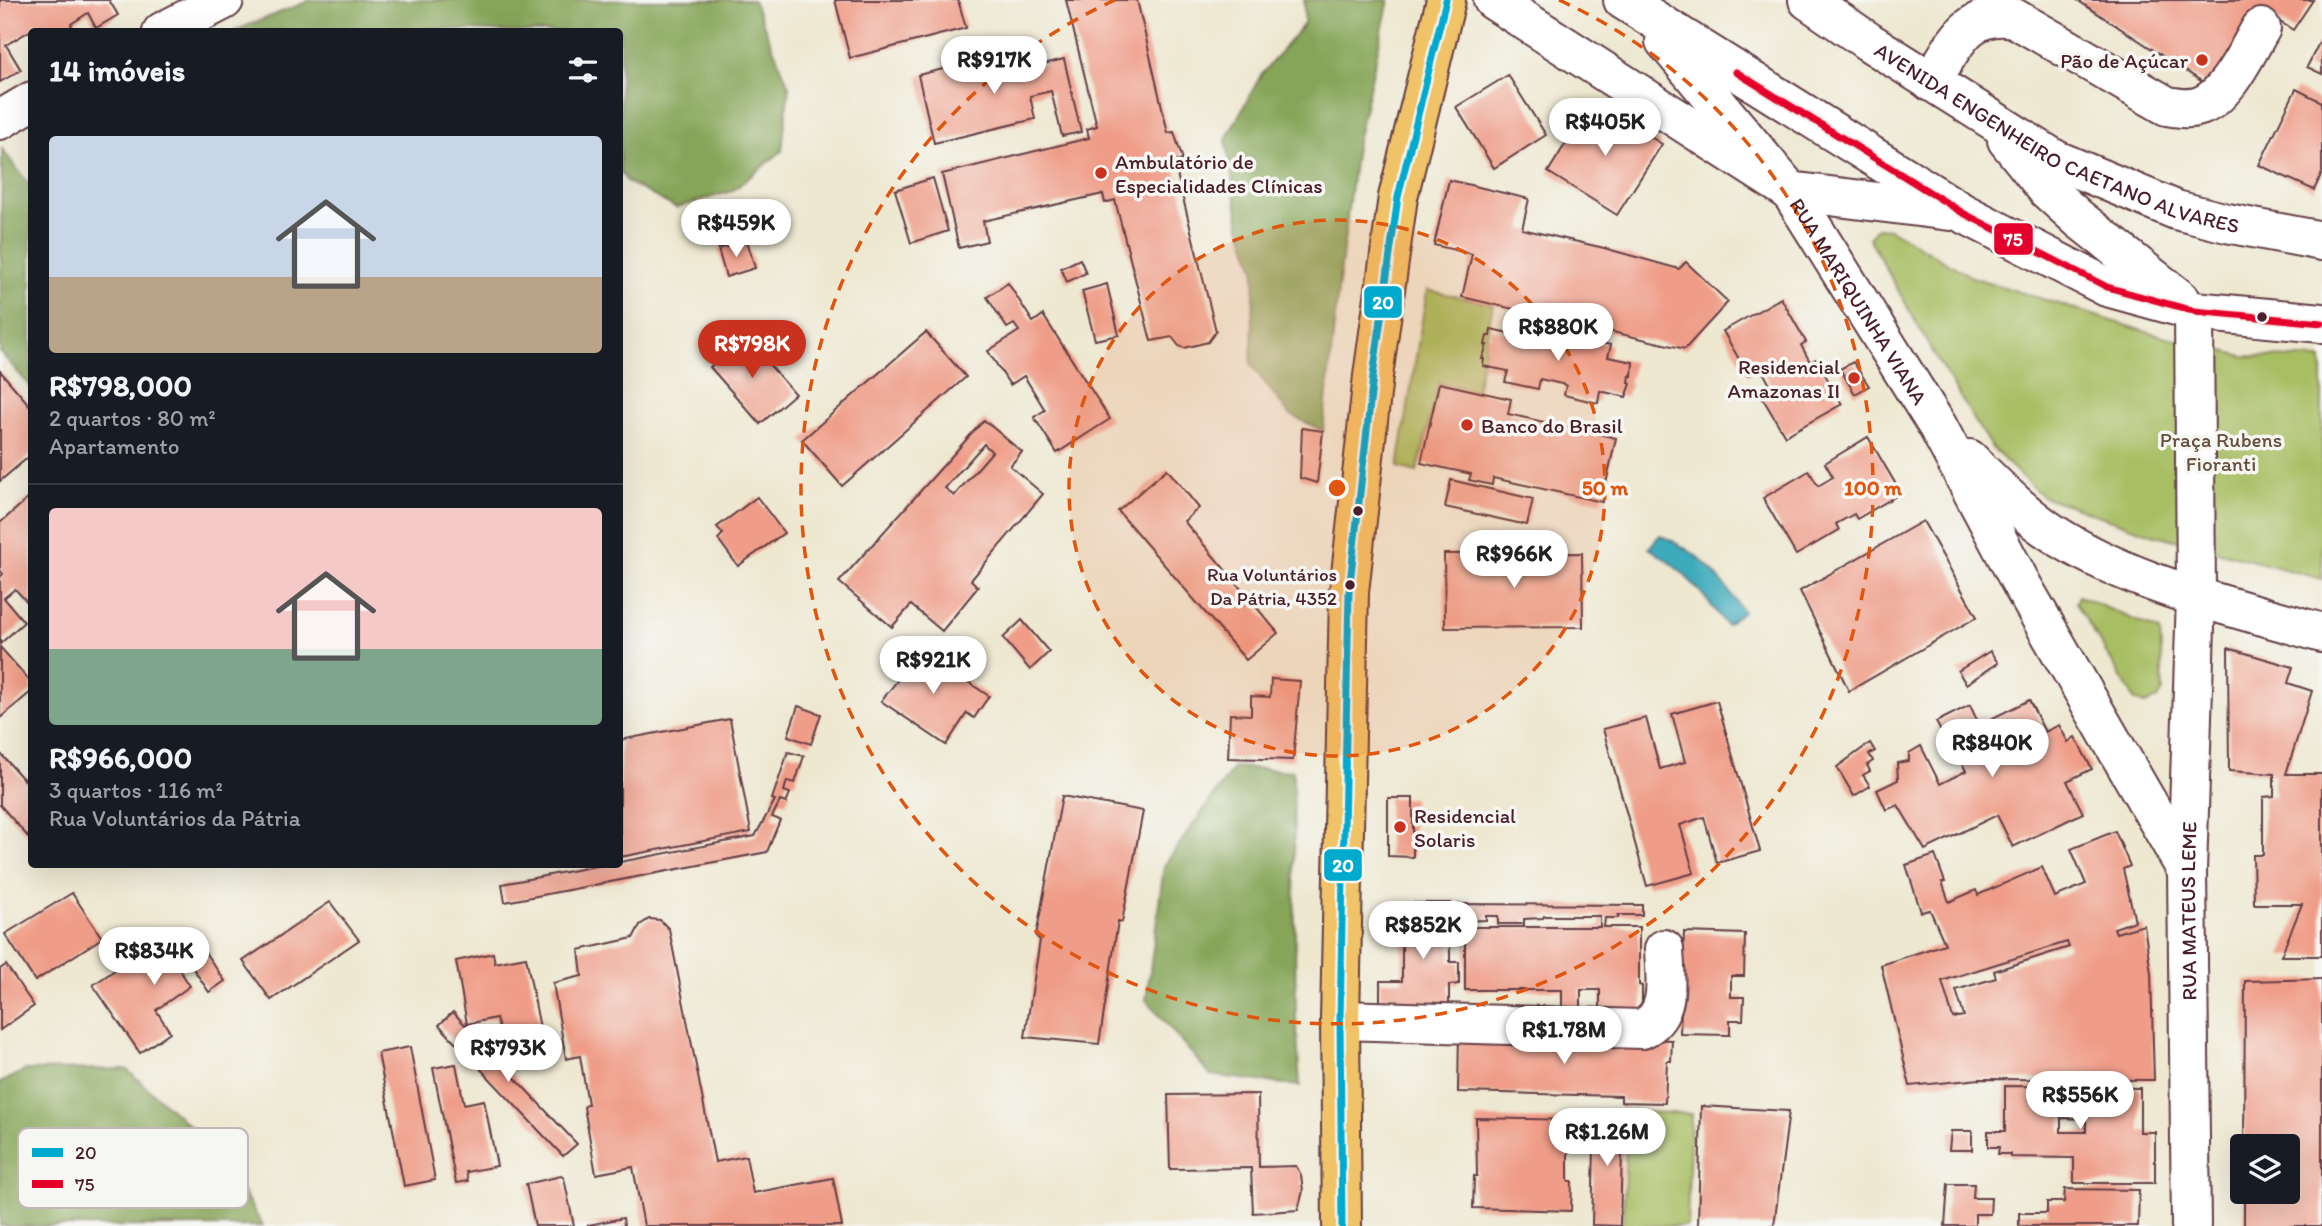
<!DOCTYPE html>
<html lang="pt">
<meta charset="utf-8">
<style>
:root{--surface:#171b24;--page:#20242c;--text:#f1f3f6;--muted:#9ea1a6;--line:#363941;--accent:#c8321e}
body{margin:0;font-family:Itim,sans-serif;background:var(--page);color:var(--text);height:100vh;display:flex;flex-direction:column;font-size:26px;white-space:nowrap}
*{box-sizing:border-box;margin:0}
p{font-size:23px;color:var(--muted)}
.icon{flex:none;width:38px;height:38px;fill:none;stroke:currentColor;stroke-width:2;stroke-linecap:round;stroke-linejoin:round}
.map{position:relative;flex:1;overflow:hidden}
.details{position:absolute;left:28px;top:28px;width:595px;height:840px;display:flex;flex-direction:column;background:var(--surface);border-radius:7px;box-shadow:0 7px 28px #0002}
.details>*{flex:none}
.fabs{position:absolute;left:2230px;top:1134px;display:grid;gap:14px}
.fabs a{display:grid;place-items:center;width:70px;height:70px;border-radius:7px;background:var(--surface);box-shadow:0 7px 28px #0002;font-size:35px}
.price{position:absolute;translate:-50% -60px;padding:0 16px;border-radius:24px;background:#fff;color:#222;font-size:23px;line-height:46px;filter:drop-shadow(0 2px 4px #0008)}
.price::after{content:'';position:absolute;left:50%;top:42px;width:21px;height:16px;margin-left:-10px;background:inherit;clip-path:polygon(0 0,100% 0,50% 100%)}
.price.selected{background:var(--accent);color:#fff}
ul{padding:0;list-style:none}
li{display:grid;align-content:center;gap:14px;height:371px;padding:0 21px}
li+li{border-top:2px solid var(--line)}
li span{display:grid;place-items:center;height:217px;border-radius:7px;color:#555}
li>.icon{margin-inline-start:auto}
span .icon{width:126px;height:126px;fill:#fffc;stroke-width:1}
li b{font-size:30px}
h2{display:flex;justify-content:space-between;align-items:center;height:84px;padding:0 21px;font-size:30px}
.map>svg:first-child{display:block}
.green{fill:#a8be63;stroke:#796e47;stroke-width:2}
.forest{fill:#86a559;stroke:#686242;stroke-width:2}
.water{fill:#3dabbc;stroke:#446574;stroke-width:2}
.building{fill:#ef9d88;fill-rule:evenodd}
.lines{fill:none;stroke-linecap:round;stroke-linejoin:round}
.minor-casing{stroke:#633d44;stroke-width:42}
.major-casing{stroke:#633d44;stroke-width:42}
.minor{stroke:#fff;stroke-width:38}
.major{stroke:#f1c369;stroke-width:38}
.bus-1-casing{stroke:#f6f6f2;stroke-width:12}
.bus-2-casing{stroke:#f6f6f2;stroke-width:12}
.bus-1{stroke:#00a9ce;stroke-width:7}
.bus-2{stroke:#e4002b;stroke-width:7}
.ring{fill:none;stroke:#e0560e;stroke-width:3.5;stroke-dasharray:12 9}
.poi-dot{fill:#c8321e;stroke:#f6f6f2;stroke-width:2.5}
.bus-dot{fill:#4a1f2b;stroke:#f6f6f2;stroke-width:2.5}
.labels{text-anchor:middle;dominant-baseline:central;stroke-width:7;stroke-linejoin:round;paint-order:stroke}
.bus-label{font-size:19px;fill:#4a1f2b;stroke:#f6f6f2;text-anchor:end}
.poi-label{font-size:21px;fill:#4a1f2b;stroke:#f6f6f2;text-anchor:start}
.street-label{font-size:21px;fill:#4a1f2b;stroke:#f6f6f2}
.park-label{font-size:21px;fill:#664f3c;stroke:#f6f6f2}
.key{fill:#f6f6f2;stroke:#c2b6b6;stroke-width:2}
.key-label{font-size:19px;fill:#4a1f2b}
.centre{fill:#e0560e;stroke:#f6f6f2;stroke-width:3.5}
.ring-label{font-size:21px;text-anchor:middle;font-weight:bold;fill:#e0560e;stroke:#f6f6f2;stroke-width:7;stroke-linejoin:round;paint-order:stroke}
.line-badge{stroke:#f6f6f2;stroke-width:2.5}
.badge-label{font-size:19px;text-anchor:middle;font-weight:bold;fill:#fff}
</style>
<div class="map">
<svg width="2322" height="1226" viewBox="0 0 2322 1226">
<rect width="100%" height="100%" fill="#f6f6f2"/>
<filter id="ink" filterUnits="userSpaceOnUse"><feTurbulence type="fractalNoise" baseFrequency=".0143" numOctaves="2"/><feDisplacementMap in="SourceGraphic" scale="14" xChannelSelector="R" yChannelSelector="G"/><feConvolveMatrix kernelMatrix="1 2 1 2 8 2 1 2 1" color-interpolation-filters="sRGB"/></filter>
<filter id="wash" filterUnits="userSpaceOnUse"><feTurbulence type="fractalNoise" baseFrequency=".00686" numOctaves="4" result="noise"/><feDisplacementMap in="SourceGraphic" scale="28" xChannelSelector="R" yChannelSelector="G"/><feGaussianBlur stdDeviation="1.57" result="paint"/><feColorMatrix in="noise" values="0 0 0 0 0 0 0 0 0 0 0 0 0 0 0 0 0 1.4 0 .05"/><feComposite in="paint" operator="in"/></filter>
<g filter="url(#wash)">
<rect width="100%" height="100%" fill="#eee8d1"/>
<!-- green -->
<g class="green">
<path d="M1877,228L1890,229L1972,277L2147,332L2243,356L2322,359V579L2152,534L2042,496L1991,447L1935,356L1869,238Z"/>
<path d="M1427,290L1493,304L1476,391L1439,383L1417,472L1398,467Z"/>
<path d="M2079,596L2160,631L2163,691L2158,698L2146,705L2135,700L2076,603Z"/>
<path d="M1627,1111L1691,1114L1687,1226H1623Z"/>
</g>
<!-- forest -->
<g class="forest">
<path d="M311,0H753L789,86L782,151L732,191L676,208L627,182L620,171V32H513L427,28L415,32L234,31Z"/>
<path d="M1304,0H1389L1356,146L1337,299L1323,431L1289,414L1251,365L1255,269L1240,226L1226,139L1261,75L1304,24Z"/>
<path d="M2,149L31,187V387L0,352Z"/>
<path d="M1234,767L1293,771L1296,1017L1300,1086L1210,1075L1146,1000L1164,866Z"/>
<path d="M126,1069L220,1153L263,1226H0V1083L26,1070Z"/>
</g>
<!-- water -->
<path class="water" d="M1660,535C1700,552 1720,576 1743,612L1726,625C1701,591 1685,571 1649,548Z"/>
<g id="blocks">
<!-- building -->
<g class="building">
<path d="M0,0H109L118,15L96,28L88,13L71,24L75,32H35L33,29L6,45L21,70L0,82Z"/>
<path d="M835,0H958L966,28L850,58Z"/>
<path d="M1066,0H1137L1168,133L1174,132L1183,160L1174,162L1216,331L1208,342L1184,348L1179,346L1172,337L1151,341L1115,200L1105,203L1103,194L983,221L987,241L959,248L942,174L1089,138L1087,129L1097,126Z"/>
<path d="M2077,0H2313L2293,30L2266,13L2215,90Z"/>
<path d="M2322,37V74L2307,67Z"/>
<path d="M1019,51L1023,69L1064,59L1081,132L1062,136L1051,91L1030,96L1035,119L934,143L918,75Z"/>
<path d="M1508,75L1546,135L1494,168L1456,107Z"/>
<path d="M2296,89L2322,102V173L2314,190L2259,165Z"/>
<path d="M1592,101L1662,144L1617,215L1548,172Z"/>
<path d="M933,178L948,231L911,243L895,190Z"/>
<path d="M1449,180L1529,199L1522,229L1604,248L1679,269L1686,262L1728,302L1685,349L1462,297L1472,254L1434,245Z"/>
<path d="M747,241L755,268L726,277L718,249Z"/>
<path d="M1080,259L1086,273L1067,282L1061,268Z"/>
<path d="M1008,283L1033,322L1043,315L1110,419L1057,453L1034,417L1045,410L1024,376L1010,385L988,351L1019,331L1014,324L1007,328L987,297Z"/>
<path d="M1107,284L1119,335L1095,340L1082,291Z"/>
<path d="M1781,298L1806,342L1801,345L1810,362L1816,359L1842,404L1785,436L1759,392L1770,385L1761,368L1748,375L1723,331Z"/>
<path d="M1519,326L1552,332L1551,338L1574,342L1575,338L1611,345L1608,357L1633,362L1632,376L1630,375L1629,383L1631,384L1626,397L1600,391L1598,403L1564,395L1566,385L1540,379L1538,389L1505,382L1508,371L1483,366L1484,359H1482L1487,345H1485L1487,336H1490L1491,329L1517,335Z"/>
<path d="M926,332L966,377L842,486L802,440Z"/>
<path d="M745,337L795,394L760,424L710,367Z"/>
<path d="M1853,362L1869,386L1855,394L1840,369Z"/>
<path d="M0,371L32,408V454L0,481Z"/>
<path d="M1439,383L1511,399L1508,414L1616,438L1602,502L1493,478L1492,485L1469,480L1471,474L1421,463Z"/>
<path d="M984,420L1022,452L1010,466L1043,494L971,580L978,587L942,631L911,605L892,627L839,582ZM984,444L992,452L954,496L945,488Z"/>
<path d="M1302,428L1323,431L1317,483L1300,478Z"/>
<path d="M1868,437L1901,493L1857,519L1854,514L1836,524L1839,530L1796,555L1763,498L1809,471L1818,486L1833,477L1825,463Z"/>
<path d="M1167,469L1199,508L1184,521L1278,633L1246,660L1118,511Z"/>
<path d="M1451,480L1533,499L1527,525L1445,507Z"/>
<path d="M32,495V607L15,589L4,598L24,622L0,644V577L3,574L0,570V523Z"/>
<path d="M757,497L784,533L738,566L718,539L723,534L717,527Z"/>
<path d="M1923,521L1977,617L1849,691L1800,591Z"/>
<path d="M1582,553L1583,627L1445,628L1444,554Z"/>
<path d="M1022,620L1049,652L1030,670L1003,638Z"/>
<path d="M912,645L989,696L974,718L967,713L946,745L881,701L905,671L897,666Z"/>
<path d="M0,647L32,683V691L0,718Z"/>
<path d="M2228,648L2293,667L2288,683L2312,691L2286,774H2322V956H2281L2302,904H2254L2253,855H2263V797L2274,796V774L2229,771Z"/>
<path d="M1990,651L1998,663L1966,684L1958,671Z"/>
<path d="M1271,679L1300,681L1293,760L1228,758L1230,714L1251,715V696L1270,697Z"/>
<path d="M2029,700L2045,732L2059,725L2068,742L2075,737L2092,769L2067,781L2083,813L2013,847L1997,815L1925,850L1898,805L1886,810L1877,790L1898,780L1897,763L1909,761V753L1921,746L1940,784L1966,771L1951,741L1947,743L1936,722L1970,705L1979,725Z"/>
<path d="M1717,701L1760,851L1717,863L1704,817L1680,825L1694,873L1647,886L1603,729L1646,718L1660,769L1685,762L1672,714Z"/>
<path d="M798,706L821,714L811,744L788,736Z"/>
<path d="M730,719L751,832L620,857V740Z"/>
<path d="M1870,743L1875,751L1869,754L1873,761L1867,765L1870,771L1863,775L1870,786L1854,796L1837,767Z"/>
<path d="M788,752L804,756L795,783L787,781L784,791L790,793L786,803L780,801L772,817L780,820L767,852L505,902L502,884L607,864H620V862L755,836L775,800L772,799Z"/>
<path d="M0,753L24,780L32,773L30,839L0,805Z"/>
<path d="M1062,796L1143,811L1122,922L1118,921L1099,1044L1025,1037L1040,940L1036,936Z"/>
<path d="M1388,798H1413V857L1388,856Z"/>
<path d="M2115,831L2130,866L2123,869L2135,921L2114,928L2116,933L2144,925L2151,973L2154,1080L1980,1079L1910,1086L1881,965L1945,944L1930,910L1921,912L1906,865L1935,855L1945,882H1942L1949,902L1976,890L1978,895L2042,867L2055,897L2086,884L2071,849ZM2067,942L2069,947L1994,971L1996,978L1956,990L1964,1016L1953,1018L1942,981Z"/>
<path d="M72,893L102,938L35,981L5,934Z"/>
<path d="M330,902L359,940L271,1000L243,961Z"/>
<path d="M1402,903H1450V962H1459V984L1449,985V1011L1380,1010V981H1402Z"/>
<path d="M1459,904L1642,905V915H1618V918H1605L1604,927H1639V985L1642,986V1015L1600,1014V990H1581V1014L1562,1013V990H1465V927H1600V916H1544L1543,918L1524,919V924H1498V916H1486V920L1459,921Z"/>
<path d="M649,919L660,920L669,929L715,1162L746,1156L753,1193L833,1178L842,1226H644L633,1167L596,1174L584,1107L588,1104L580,1056L566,1059L553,983L582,976L579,950L633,938L640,925Z"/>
<path d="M190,931L225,981L209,992L184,955L180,958L176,964L190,986L156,1010L170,1032L140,1053L93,985L159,940L165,948Z"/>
<path d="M1684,932L1745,934L1744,976H1731V997H1744L1743,1020H1730V1035L1680,1034Z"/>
<path d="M493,953L495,963L526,957L540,1028L522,1032L525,1046L505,1050L496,1018L467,1024L456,961Z"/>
<path d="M6,965L34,1006L0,1030V969Z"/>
<path d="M2322,979V1226H2244V1192H2287V1146H2244L2245,981Z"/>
<path d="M453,1012L577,1144L563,1156L439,1025Z"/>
<path d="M1459,1033L1672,1040L1671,1061H1667L1665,1103L1621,1102V1096L1458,1092Z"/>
<path d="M410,1047L435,1180L404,1186L378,1053Z"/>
<path d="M456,1064L464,1104L484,1100L497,1166L466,1172L468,1181L456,1183L433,1068Z"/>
<path d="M2005,1086L2140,1088V1132H2155V1183H2074V1158L2010,1157V1154H1998L1999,1147H1988V1131H2005ZM2061,1118L2086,1119V1132H2061Z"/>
<path d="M1258,1094L1259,1167L1296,1166L1301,1175L1303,1191L1298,1210L1253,1213L1251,1168L1170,1169L1168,1095Z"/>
<path d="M1701,1106L1789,1111L1774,1226H1698Z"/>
<path d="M1595,1110L1623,1111L1620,1226L1592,1225Z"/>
<path d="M1476,1118L1574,1120L1573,1151L1568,1150V1181H1572L1571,1211L1473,1208L1474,1176H1477Z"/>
<path d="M1951,1131H1972V1150H1949Z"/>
<path d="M561,1176L564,1178L574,1226H535L526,1184Z"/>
<path d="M1948,1184H1974L1973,1198H1991L1990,1214H1975V1226H1945Z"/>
<path d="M2065,1189L2139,1190L2138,1226H2019V1213H2047V1202H2064Z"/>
<path d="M623,1218L624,1226H588V1225Z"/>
</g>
</g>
</g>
<g filter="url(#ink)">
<use href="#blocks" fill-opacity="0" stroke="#633d44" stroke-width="2"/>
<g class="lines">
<!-- minor casing -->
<g class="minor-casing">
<g id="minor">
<path id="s1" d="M1493,0L1790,191L1938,427L2023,587L2187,871"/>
<path d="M1623,0L1963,213L2107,287L2194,311L2322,323"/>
<path id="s2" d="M1808,0L1869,42L2056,160L2176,210L2227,223L2322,241"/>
<path d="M162,32L224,0"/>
<path d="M1665,41L1790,191L1950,211"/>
<path d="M1931,82C1954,47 1966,9 2014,18L2167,106C2179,108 2189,110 2200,106C2227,97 2247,51 2261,28"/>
<path d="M0,120L32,101"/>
<path d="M2007,140L2047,190L2079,219L2181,300"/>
<path d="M1969,459C1997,487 2027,518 2062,539C2141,587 2234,607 2322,633"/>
<path d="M1340,1020L1642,1029C1673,1015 1665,976 1664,949"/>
<path id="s3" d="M2191,1226L2187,871L2196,596L2194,311"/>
</g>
</g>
<!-- major casing -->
<g class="major-casing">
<path id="major" d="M1342,1226L1340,1020L1349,592L1373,376L1398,197L1446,0"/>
</g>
<!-- minor -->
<use href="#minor" class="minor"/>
<!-- major -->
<use href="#major" class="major"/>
<!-- bus-1 casing -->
<g class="bus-1-casing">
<path id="bus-1" d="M1342,1226L1340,1020L1349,592L1373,376L1398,197L1446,0"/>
</g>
<!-- bus-2 casing -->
<g class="bus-2-casing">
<path id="bus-2" d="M1736,72L1963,213L2107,287L2194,311L2322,323"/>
</g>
<!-- bus-1 -->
<use href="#bus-1" class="bus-1"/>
<!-- bus-2 -->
<use href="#bus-2" class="bus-2"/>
</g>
</g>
<!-- distance rings -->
<circle cx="1337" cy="488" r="268" fill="#e0560e" fill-opacity=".12"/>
<g class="ring">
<circle cx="1337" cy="488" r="268"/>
<path d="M1559 0A536 536 0 1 1 1115 0"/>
</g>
<!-- markers -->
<g class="poi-dot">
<circle cx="2202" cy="60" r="7"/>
<circle cx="1101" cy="173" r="7"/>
<circle cx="1854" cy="378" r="7"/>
<circle cx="1467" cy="425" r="7"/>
<circle cx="1400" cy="827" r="7"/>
</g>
<g class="bus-dot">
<circle cx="2262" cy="317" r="6"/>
<circle cx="1358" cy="511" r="6"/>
<circle cx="1350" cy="585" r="6"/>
</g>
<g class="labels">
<!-- bus labels -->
<g class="bus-label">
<text x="1337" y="574">Rua Voluntários<tspan x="1337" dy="24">Da Pátria, 4352</tspan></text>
</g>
<!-- poi labels -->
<g class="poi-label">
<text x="2188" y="60" text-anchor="end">Pão de Açúcar</text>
<text x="1115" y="161">Ambulatório de<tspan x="1115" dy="24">Especialidades Clínicas</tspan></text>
<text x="1840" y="366" text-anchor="end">Residencial<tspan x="1840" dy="24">Amazonas II</tspan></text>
<text x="1481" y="425">Banco do Brasil</text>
<text x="1414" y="815">Residencial<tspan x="1414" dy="24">Solaris</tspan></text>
</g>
<!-- street labels -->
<g class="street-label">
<text stroke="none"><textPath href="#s2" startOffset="287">AVENIDA ENGENHEIRO CAETANO ALVARES</textPath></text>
<text stroke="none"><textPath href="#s1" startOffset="483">RUA MARIQUINHA VIANA</textPath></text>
<text stroke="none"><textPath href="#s3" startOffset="315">RUA MATEUS LEME</textPath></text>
</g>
<!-- park labels -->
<g class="park-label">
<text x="2221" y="439">Praça Rubens<tspan x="2221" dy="24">Fioranti</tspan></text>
</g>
</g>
<!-- legend -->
<rect x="18" y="1128" width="230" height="80" rx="10" class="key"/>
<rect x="32" y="1148" width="31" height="9" fill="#00a9ce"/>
<rect x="32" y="1180" width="31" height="8" fill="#e4002b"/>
<g class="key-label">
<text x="75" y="1159">20</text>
<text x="75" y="1191">75</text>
</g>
<circle cx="1337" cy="488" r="10" class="centre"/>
<g class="ring-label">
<text x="1605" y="495">50 m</text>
<text x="1873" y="495">100 m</text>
</g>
<g class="line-badge">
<rect x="1993" y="222" width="41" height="34" rx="7" fill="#e4002b"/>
<rect x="1363" y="285" width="40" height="34" rx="7" fill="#00a9ce"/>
<rect x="1323" y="848" width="40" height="34" rx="7" fill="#00a9ce"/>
</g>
<g class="badge-label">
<text x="2013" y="246">75</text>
<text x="1383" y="309">20</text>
<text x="1343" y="872">20</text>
</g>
</svg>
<div class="fabs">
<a><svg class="icon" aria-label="layers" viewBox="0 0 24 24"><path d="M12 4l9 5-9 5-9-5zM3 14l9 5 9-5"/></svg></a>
</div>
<b class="price" style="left:994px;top:96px">R$917K</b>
<b class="price" style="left:1605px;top:158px">R$405K</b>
<b class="price" style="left:736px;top:259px">R$459K</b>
<b class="price" style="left:1558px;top:363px">R$880K</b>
<b class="price selected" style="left:752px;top:380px">R$798K</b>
<b class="price" style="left:1514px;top:590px">R$966K</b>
<b class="price" style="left:933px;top:696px">R$921K</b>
<b class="price" style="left:1992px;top:779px">R$840K</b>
<b class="price" style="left:1423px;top:961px">R$852K</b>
<b class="price" style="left:154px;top:987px">R$834K</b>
<b class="price" style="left:1564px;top:1066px">R$1.78M</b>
<b class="price" style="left:508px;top:1084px">R$793K</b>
<b class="price" style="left:2080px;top:1131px">R$556K</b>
<b class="price" style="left:1607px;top:1168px">R$1.26M</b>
<section class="details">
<h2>14 imóveis<svg class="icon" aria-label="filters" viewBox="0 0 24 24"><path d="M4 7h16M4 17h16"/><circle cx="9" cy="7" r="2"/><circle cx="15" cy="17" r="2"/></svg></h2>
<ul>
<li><span style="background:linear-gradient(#c9d6e8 65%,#b9a48a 0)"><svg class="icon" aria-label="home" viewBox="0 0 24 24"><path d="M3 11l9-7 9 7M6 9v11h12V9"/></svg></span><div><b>R$798,000</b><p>2 quartos · 80 m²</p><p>Apartamento</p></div></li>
<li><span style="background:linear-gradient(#f6c9c9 65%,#7fa58c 0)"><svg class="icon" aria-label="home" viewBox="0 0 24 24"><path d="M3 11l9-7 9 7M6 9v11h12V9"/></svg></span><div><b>R$966,000</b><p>3 quartos · 116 m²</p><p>Rua Voluntários da Pátria</p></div></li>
</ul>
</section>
</div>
